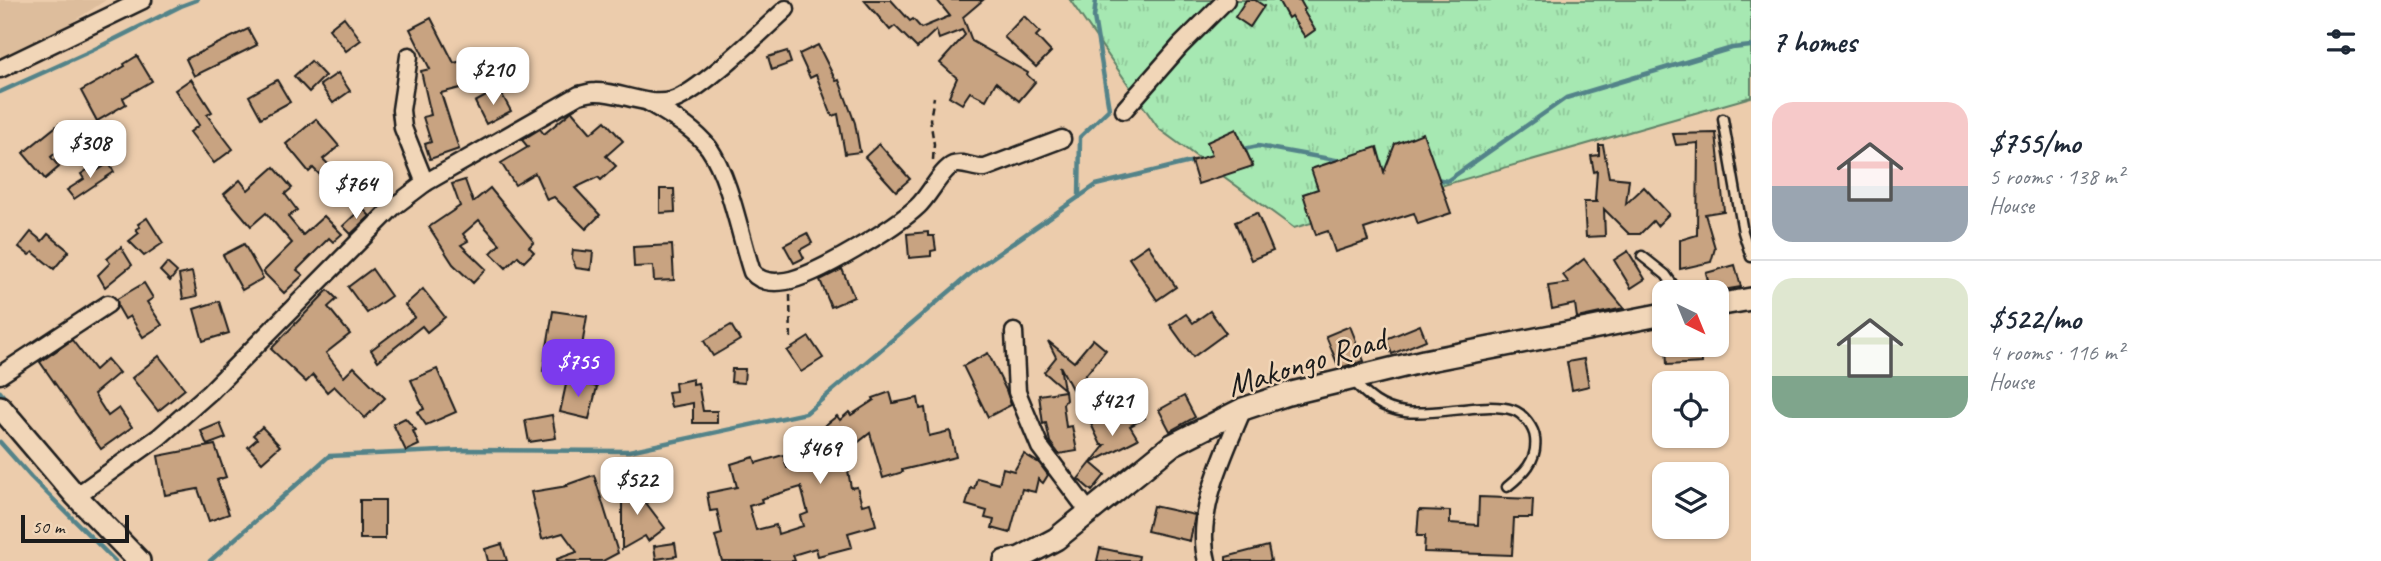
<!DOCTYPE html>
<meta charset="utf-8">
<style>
:root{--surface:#fff;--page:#f2f2f3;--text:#1f2937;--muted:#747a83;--line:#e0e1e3;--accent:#7c3aed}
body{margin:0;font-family:Caveat,sans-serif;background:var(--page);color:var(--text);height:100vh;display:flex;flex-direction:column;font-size:26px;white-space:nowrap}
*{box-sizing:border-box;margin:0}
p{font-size:23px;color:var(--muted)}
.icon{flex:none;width:38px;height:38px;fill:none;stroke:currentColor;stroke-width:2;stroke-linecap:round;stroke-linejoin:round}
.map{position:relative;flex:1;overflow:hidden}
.details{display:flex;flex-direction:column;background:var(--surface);width:630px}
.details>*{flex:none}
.needle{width:46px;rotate:137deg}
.controls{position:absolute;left:1652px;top:280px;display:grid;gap:14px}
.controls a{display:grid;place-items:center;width:77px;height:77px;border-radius:14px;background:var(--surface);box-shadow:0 2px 5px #0004;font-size:35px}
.scale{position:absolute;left:21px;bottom:18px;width:108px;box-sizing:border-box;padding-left:7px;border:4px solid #1c1c1c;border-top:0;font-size:19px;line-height:24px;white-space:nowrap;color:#1c1c1c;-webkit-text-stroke:5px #f1d6b8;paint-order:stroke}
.price{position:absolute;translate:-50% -60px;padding:0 16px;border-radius:14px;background:#fff;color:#222;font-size:23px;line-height:46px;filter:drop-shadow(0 2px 4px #0008)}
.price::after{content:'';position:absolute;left:50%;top:42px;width:21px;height:16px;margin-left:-10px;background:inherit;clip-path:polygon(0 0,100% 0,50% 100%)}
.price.on{background:var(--accent);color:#fff}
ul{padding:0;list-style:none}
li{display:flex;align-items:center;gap:21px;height:175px;padding:0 21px}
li+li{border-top:2px solid var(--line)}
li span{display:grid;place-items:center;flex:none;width:196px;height:140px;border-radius:21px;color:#555}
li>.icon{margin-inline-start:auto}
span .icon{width:84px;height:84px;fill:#fffc;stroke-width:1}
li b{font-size:30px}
h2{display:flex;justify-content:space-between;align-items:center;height:84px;padding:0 21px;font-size:30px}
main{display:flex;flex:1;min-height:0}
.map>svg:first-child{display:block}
.built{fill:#ddbd9c}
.grass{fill:url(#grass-tufts);stroke:#618267;stroke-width:2}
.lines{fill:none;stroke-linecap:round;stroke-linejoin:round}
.stream{stroke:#538389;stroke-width:4.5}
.building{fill:#c8a381;stroke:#1c1c1c;stroke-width:2;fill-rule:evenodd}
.service-casing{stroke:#1c1c1c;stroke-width:13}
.minor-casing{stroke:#1c1c1c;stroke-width:21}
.tertiary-casing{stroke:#1c1c1c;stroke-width:26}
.path{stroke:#1c1c1c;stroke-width:2.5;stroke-dasharray:7 5;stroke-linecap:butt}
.service{stroke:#f1d6b8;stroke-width:8}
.minor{stroke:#f1d6b8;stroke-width:16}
.tertiary{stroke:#f1d6b8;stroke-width:21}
.labels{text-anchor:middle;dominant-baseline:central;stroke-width:5;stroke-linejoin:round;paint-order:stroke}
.street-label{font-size:33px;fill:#1c1c1c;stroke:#f1d6b8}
</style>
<main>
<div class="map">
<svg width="1751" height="561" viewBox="0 0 1751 561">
<defs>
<pattern id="grass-tufts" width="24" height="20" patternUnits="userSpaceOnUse" patternTransform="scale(1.75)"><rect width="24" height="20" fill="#a6e8b2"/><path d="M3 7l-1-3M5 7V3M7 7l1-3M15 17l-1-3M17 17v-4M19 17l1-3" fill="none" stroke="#8ec698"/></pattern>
</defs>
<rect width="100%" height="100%" fill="#ecccac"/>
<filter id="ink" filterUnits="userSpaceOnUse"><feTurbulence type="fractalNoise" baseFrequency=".0143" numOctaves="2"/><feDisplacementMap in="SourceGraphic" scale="14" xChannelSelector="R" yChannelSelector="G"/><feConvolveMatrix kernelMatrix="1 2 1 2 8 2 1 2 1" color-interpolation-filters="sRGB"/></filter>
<g filter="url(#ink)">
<!-- built -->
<path class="built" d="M0,0H106L0,69Z"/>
<!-- grass -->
<path class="grass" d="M1070,0H1751V97L1294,228L1159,129Z"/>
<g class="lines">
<!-- stream -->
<g class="stream">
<path d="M0,92L93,50L181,6L197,0"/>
<path d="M1240,150L1258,146L1341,161"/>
<path d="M1436,179L1447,181L1566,98L1732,48L1751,46"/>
<path d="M1079,197L1080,137L1109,109L1094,17L1096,0"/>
<path d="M0,392L8,402"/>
<path d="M0,442L31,477L115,561"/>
<path d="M210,561L329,456L465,450L629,451L806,413L976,269L1096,185L1194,161"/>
</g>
</g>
<!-- building -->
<g class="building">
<path d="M864,0H891L910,21L913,19L921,28L950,16L937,0H983L963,17L972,41L1028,73L1027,75L1035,82L1019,101L996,82L986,100L970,92L962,104L949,96L957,78L940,63L965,35L962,30L939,39L936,30L917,48L895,26L890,30Z"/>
<path d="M1246,0H1255L1264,6L1250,27L1235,17Z"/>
<path d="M1278,0H1300L1305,9L1303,10L1315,30L1305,37L1291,16L1288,18Z"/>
<path d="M1024,16L1040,32L1036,36L1051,52L1036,67L1004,37Z"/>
<path d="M344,17L361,40L346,51L329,29Z"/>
<path d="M431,18L454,63L462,61L468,86L441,93L459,149L430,159L425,144L431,142L423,117L431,115L421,71L430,69L410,29Z"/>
<path d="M248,29L257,45L194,76L186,59Z"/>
<path d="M818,45L836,81L839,80L855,123L860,152L845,154L838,114L832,116L816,75L810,78L799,54Z"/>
<path d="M787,51L791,63L772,70L768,57Z"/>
<path d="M137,56L152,81L123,98L126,104L97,121L81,91L125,66L124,64Z"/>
<path d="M311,61L325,76L309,92L294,76Z"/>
<path d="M338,73L350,91L333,103L320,85Z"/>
<path d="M191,79L212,112L207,115L233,149L214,163L190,132L199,125L175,90Z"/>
<path d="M277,80L290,102L261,118L249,96Z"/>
<path d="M499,89L511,111L486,124L475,102Z"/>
<path d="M572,111L591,133L605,121L623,141L606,156L616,166L601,180L598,177L575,188L600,215L586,229L554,197L547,200L535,173L515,185L501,163L528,147L522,140L540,129L544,134Z"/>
<path d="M316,119L339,146L323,159L340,176L330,185L313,168L309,172L286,144Z"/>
<path d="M59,124L72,139L51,157L59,167L45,179L23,153Z"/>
<path d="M1236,129L1253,166L1198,184L1191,161L1212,155L1207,142Z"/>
<path d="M1423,133L1451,213L1418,224L1414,213L1364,229L1368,241L1335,252L1328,231L1316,235L1303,194L1318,189L1311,169L1377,147L1384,172L1395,144Z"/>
<path d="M1716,133L1724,211L1705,214L1715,248L1711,262L1680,269V240L1697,235L1698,143L1676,145L1673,134Z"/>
<path d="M879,144L910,179L896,191L865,157Z"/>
<path d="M1599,145H1603L1609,177L1629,179L1626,204L1644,187L1669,214L1657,226L1653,221L1640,234H1629L1604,209L1605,236L1586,237L1584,202H1597L1595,200L1597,171L1594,172L1591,156L1599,155Z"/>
<path d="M109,163L114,172L74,199L67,190L84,179L81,174L95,165L98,170Z"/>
<path d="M274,167L292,188L285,194L297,210L288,217L303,235L324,216L342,234L333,242L329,238L297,270L303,275L284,293L263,272L292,243L266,213L251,226L224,194L240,180L248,190Z"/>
<path d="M465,180L473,202L490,188L534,242L529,247L534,252L524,262L518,256L506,268L491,253L500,244L479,220L463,234L468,241L461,245L486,269L473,283L453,264L429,227L460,206L452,184Z"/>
<path d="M660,189H674L675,212L660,213Z"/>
<path d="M362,208L370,216L351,234L343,226Z"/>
<path d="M1257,213L1273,251L1251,260L1235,222Z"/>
<path d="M147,218L163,243L144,256L129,241L139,233L136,229L140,227L138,224Z"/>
<path d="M31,232L42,241L48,234L69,251L54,269L33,252L29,255L19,247Z"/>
<path d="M928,232V236H934L936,250L931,251V256L909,258L907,234Z"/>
<path d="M807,233L812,243L800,250L804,258L794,263L784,245Z"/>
<path d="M244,244L263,278L242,290L223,255Z"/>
<path d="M672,245L674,280L654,281L653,266L634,267L633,247Z"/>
<path d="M1148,245L1176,287L1157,300L1129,258Z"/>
<path d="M121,247L132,265L105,287L98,275L110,263L107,259Z"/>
<path d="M573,250L593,252L591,270L576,268L572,258Z"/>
<path d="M1628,251L1645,279L1631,288L1614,260Z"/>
<path d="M1584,259L1598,277L1624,308L1577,318L1575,304L1552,309L1548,286L1569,283L1563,275Z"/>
<path d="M167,263L177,272L170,281L160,271Z"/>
<path d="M1735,265L1741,287L1711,292L1706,273Z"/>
<path d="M372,269L391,296L367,313L348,287Z"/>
<path d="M842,269L854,297L831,307L820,280Z"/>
<path d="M192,272L197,296L183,299L179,275Z"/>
<path d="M144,283L153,298L147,302L162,325L143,337L130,316L125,319L118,307L117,299Z"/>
<path d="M423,289L445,317L427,332L422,326L378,361L371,350L415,317L405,305Z"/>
<path d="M328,290L337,299L328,307L350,334L326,353L344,377L354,367L385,398L365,418L334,386L327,392L313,375L306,382L271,349Z"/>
<path d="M219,301L229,333L203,341L194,309Z"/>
<path d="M553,311L587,316L577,376L543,371Z"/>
<path d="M1210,311L1226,333L1193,357L1170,325L1186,314L1193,323Z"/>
<path d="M731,325L740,340L713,356L704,341Z"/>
<path d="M1420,325L1426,340L1392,354L1386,339Z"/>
<path d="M1350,326L1364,361L1339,368L1326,336Z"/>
<path d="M809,337L823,358L801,372L787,351Z"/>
<path d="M1093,339L1106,350L1073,391L1060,366L1064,389L1044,372L1056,357L1048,341L1074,362Z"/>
<path d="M72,340L95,370L107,359L119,373L94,394L108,416L119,408L132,427L101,449L40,362Z"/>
<path d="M1666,345H1701L1702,363L1667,365Z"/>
<path d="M988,353L1006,390L1011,405L988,417L963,366Z"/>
<path d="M159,356L185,389L158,411L132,378Z"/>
<path d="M1584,359L1589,386L1572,390L1567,362Z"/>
<path d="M437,369L456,412L426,425L417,412L424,409L411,380Z"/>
<path d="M732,369H745L744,383L731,382Z"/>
<path d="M693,379V384L698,383L703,411H717V423H693V403L671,407L668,392L676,391L675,383Z"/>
<path d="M567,380L597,387L589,419L560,412Z"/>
<path d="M1065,391L1066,400L1063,404L1066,427L1072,426L1077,451L1059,454L1050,442L1046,423L1043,424L1039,395Z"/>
<path d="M890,392L893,403L918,398L920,409L925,408L929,436L950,431L956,457L902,470L903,472L883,478L870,433L845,453L851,488L857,487L862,505L870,503L876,525L848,533L852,547L818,556L816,548L793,555L795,561H722L715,536L722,534L717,510L710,511L707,493L737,487L731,464L754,457L756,463L783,455L787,468L815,465L813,449L838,445L823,427L837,416L840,420L849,412L851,415L874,400L873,398ZM801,487L808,513L800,516L803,526L778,534L776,525L756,530L749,506L762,502L761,499Z"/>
<path d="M1184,396L1195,417L1170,431L1159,410Z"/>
<path d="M1137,401L1145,418L1130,426L1138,439L1091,463L1105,475L1092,491L1078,479L1105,445H1101L1091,424Z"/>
<path d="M552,415L556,438L529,442L525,420Z"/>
<path d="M405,418L416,430L413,431L419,445L406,451L393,424Z"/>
<path d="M220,423L226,438L207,445L201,431Z"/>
<path d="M262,427L280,446L262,462L248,447L257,439L253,435Z"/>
<path d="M215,445L226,477L217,480L229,514L209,521L198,489L165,495L158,456Z"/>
<path d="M1024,454L1039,463L1048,475L1043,483L1038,479L1035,492L1022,489L1010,533L992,528L994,520L985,518L987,511L966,505L971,488L974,489L977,478L999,484L1003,468L1014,471Z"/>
<path d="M594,475L618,553L603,561H557V559L577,552L563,533L542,539L531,492L567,486L566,485Z"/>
<path d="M622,487H643V499L665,528L648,541L645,536L622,549Z"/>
<path d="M1479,497L1533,499L1532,518H1514L1512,555L1424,552L1425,536H1417L1419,510L1450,511V523L1478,525Z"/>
<rect x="360" y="500" width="25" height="39"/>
<path d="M1153,506L1195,515L1190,541L1147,531Z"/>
<path d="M675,543L677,556L656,559L654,546Z"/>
<path d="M502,544L507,561H488L485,549Z"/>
<path d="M1268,546L1271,561H1226V557Z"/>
<path d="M1100,548L1139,556L1138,561H1097Z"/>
</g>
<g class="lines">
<!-- service casing -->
<g class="service-casing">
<g id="service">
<path d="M1723,119L1743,232L1751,257"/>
<path d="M1642,256L1666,275L1678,292"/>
<path d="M1352,380C1368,397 1381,409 1405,412C1436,416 1486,401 1513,410C1523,413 1534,428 1535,438C1538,461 1523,474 1507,487"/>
</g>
</g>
<!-- minor casing -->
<g class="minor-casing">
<g id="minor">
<path d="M409,56L401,110L403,128L425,183"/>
<path d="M0,69L143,0"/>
<path d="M648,102C669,115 694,128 709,148C730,178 740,236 752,272C760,282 774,283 786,281C816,276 896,227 918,206C929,196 942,169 953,165C963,161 974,169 985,168L1062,139"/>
<path d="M1124,110L1180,46L1226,0"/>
<path d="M1014,332L1017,392L1040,447L1089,512"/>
<path d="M0,375L108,304"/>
<path d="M76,496L159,437L210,392L392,208L425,183L579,95C584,94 590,92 595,92C620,91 645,107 671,101C698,94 763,30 786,9"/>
<path d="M1207,561C1194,514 1225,452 1243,409"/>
</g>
</g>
<!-- tertiary casing -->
<g class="tertiary-casing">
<g id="tertiary">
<path d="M1717,305L1751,299"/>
<path d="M0,407L76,496L139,561"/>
<path d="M1005,561L1020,558L1056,539L1172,445L1243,409L1288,394L1424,361L1664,314"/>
</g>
</g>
<!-- path -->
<g class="path">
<path d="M933,160L934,144L930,119L934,97"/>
<path d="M790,295L791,343"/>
</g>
<!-- service -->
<use href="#service" class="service"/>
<!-- minor -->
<use href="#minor" class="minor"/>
<!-- tertiary -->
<use href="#tertiary" class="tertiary"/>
</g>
</g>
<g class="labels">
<!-- street labels -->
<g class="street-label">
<text transform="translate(1306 362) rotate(-17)">Makongo Road</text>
</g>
</g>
</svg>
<div class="controls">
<a><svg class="needle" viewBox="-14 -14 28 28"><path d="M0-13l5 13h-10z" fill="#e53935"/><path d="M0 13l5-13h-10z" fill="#747a83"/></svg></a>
<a><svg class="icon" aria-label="locate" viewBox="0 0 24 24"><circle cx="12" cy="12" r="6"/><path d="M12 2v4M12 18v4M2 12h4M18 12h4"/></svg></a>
<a><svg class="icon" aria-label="layers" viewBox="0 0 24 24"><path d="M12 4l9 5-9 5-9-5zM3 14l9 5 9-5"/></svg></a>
</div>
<div class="scale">50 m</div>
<b class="price" style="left:493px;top:107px">$210</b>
<b class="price" style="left:90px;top:180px">$308</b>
<b class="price" style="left:356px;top:221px">$764</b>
<b class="price on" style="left:578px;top:399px">$755</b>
<b class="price" style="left:1112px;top:438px">$421</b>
<b class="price" style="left:820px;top:486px">$469</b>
<b class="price" style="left:637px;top:517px">$522</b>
</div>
<section class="details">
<h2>7 homes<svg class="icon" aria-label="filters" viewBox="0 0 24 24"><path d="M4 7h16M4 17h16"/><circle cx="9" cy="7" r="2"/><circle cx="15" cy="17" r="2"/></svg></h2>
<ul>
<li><span style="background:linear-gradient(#f6c9c9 60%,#9aa5b1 0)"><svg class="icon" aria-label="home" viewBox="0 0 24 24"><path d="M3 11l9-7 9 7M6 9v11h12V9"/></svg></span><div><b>$755/mo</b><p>5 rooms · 138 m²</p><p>House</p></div></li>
<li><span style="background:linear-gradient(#dfe7d0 70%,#7fa58c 0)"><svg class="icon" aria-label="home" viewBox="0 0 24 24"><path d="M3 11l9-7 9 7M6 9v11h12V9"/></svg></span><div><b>$522/mo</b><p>4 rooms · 116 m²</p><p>House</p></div></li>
</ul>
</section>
</main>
